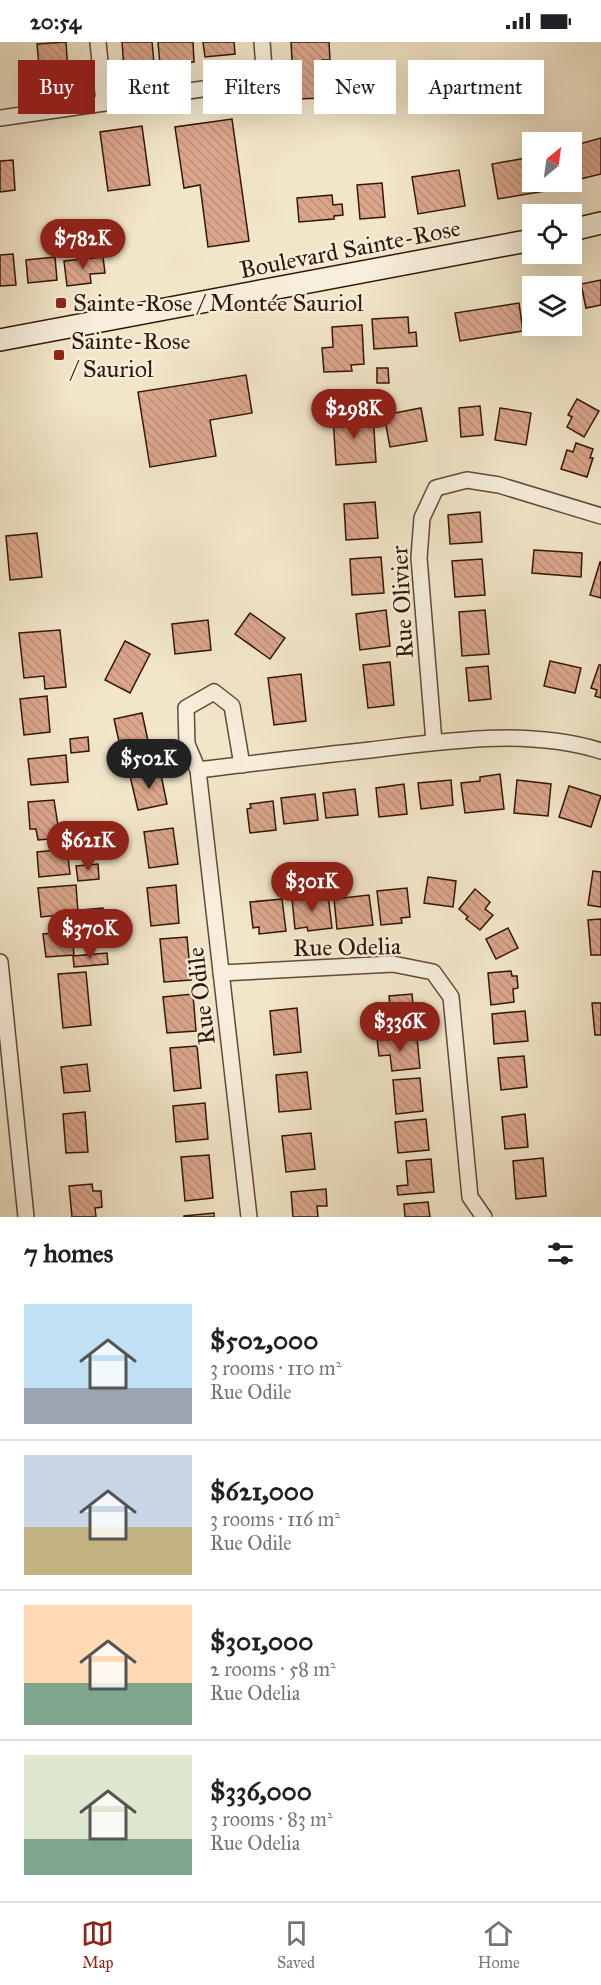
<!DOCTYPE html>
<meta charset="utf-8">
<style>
:root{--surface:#fff;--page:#f2f2f2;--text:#202124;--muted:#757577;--line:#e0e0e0;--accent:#8f2418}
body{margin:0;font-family:"IM FELL Great Primer",serif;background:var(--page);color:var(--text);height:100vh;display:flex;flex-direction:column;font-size:22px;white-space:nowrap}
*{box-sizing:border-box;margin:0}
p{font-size:20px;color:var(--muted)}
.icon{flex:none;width:33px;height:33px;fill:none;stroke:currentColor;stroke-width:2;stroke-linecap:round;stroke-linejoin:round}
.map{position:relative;height:1175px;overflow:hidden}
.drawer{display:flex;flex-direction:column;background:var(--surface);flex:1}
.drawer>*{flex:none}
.top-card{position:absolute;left:18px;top:18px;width:566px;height:54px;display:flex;gap:12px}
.needle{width:39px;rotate:29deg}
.controls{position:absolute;left:522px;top:90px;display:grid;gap:12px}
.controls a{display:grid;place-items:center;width:60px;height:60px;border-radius:0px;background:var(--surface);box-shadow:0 6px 24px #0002;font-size:30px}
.price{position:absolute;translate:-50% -51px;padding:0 14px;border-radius:21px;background:var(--accent);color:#fff;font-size:20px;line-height:39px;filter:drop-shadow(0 2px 3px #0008)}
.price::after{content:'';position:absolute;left:50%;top:36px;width:18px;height:14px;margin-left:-9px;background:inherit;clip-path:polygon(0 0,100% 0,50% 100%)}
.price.on{background:#222;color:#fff}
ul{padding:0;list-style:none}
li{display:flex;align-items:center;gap:18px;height:150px;padding:0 24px}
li+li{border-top:2px solid var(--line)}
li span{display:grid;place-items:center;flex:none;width:168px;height:120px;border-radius:0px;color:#555}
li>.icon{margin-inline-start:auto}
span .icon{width:72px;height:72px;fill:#fffc;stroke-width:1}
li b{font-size:26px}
h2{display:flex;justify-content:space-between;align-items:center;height:72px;padding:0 24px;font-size:26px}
.chip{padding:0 21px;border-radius:0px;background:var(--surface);box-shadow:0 6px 24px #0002;font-size:21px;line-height:54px}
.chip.on{background:var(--accent);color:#fff}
.status{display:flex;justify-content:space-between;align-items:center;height:42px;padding:0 30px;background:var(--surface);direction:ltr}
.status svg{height:16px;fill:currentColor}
.tab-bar{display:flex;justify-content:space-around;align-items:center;height:84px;border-top:2px solid var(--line);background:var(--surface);font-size:16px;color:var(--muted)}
.tab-bar a{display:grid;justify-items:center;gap:3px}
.tab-bar .on{color:var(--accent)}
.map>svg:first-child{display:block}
.building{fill:url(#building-back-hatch);stroke:#321607;stroke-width:1.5}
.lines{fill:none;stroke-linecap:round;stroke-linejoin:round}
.street-casing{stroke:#624a38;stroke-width:18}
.secondary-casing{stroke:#321607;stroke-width:24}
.street{stroke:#f7efdc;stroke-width:15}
.secondary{stroke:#f7efdc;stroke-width:21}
.poi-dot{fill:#8f2418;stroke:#f7efdc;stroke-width:2}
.labels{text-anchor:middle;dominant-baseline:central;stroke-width:4.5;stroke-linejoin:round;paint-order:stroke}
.street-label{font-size:24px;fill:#321607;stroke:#f7efdc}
.poi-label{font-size:24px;fill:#321607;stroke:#f7efdc;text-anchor:start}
</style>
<div class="status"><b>20:54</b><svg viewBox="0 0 49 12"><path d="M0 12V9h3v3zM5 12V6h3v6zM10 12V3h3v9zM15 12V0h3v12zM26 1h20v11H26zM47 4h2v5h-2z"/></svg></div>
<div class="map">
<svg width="601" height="1175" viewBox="0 0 601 1175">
<defs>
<pattern id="building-back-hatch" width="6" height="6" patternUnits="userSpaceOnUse" patternTransform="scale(1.5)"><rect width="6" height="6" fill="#dba68c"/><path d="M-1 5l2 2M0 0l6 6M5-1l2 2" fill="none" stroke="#bc8e77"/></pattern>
</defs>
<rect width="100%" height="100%" fill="#f2e6c9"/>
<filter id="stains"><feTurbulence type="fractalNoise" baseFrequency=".00333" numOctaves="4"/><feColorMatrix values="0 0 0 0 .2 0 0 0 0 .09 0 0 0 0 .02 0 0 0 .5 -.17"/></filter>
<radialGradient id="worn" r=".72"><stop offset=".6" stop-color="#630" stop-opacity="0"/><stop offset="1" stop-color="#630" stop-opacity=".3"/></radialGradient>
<!-- building -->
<g class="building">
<path d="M66,0L68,31L40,34L37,2Z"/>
<path d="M122,0H152L154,21L146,22V26L124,27Z"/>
<path d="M158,0H193L194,20L160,23Z"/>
<path d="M203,0H234L235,12L205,15Z"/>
<path d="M291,0H329L330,18H322L325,56L294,57Z"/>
<path d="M232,77L249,199L208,205L200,143L184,146L175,85Z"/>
<path d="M142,84L150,143L108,149L100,90Z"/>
<path d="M601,96V132L580,137L572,104Z"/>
<path d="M532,115V140H544L546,149L498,157L492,122Z"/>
<path d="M13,118L15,148L0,150V119Z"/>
<path d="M459,128L465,164L418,172L412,135Z"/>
<path d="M382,141L385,175L360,177L357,143Z"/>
<path d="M332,153L333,163L342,162L343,173L334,174V177L299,180L297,156Z"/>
<path d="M13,212L16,243L0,244V213Z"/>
<path d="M55,215L57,238L28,241L26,218Z"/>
<path d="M103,215L105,231L90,232L91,241L67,244L64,219Z"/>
<path d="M601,238V263L586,266L581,242Z"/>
<path d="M572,246L577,267L572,268Z"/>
<path d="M519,261L523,289L460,299L455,271Z"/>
<path d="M408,275L409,291L416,290L417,304L374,307L372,277Z"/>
<path d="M362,283L364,322L351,323L352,329L324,330L322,306L333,305L332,285Z"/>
<path d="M377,326H388L389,341H377Z"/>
<path d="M246,333L252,371L210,378L216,414L150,425L138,350Z"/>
<path d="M577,357L599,369L584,395L567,385L572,375L568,373Z"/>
<path d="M480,364L483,393L461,395L459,366Z"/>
<path d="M421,366L427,399L390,405L384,373Z"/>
<path d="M500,366L531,371L526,403L495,398Z"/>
<path d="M373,372L376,420L336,423L333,375Z"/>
<path d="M576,401L593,407L590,416H593L587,435L561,427L567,408L573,410Z"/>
<path d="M375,460L378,496L346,498L344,462Z"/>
<path d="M480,470L482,500L450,502L448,473Z"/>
<path d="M37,491L42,535L10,538L6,494Z"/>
<path d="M534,508L582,511L581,535L532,531Z"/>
<path d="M381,515L384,551L352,553L350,517Z"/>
<path d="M482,517L485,553L455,555L452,519Z"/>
<path d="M600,520H601V556L590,553Z"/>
<path d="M386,568L390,604L360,608L356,572Z"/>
<path d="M485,568L489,612L462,614L459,570Z"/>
<path d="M250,571L285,596L270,617L235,592Z"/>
<path d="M208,578L211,608L175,612L172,582Z"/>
<path d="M60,588L66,645L45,647L44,634L24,636L19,591Z"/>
<path d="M125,599L150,612L130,651L105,638Z"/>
<path d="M550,619L581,626L575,651L544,644Z"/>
<path d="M390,620L394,663L368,666L363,623Z"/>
<path d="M599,623H601V656L595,654L597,648L591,646Z"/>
<path d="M488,624L491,657L469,659L466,626Z"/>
<path d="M301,632L306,679L274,683L268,636Z"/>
<path d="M47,654L50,690L24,693L20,657Z"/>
<path d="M142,671L150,708L122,713L114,677Z"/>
<path d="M88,695L89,709L71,711L70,697Z"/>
<path d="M66,713L68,740L31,743L28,717Z"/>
<path d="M160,728L167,762L138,768L130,734Z"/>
<path d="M500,732L504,767L465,771L461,741L480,739V735Z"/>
<path d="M451,738L453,763L421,767L418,741Z"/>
<path d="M517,738L551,742L548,774L514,771Z"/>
<path d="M404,742L407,772L379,775L376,746Z"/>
<path d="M569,744L601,754L591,785L559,775Z"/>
<path d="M355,747L358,773L326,776L323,751Z"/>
<path d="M315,752L318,778L284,782L281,756Z"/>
<path d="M54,758L60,796L38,798L36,787H30L28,760Z"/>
<path d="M273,759L276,788L250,791L247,767L251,766L250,762Z"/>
<path d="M93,781L94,796L82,797L80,782Z"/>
<path d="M173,786L178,822L149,826L144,790Z"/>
<path d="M67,807L70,832L39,835L37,810Z"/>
<path d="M98,822L99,837L78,839L76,824Z"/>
<path d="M593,829L601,830V865L588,863Z"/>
<path d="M428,835L456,839L453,865L424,861Z"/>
<path d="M76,843L78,871L41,875L38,846Z"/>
<path d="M176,843L179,881L151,884L147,846Z"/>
<path d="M407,846L410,875L401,876L402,881L381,883L377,849Z"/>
<path d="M475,847L490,860L485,867L493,873L480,888L466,877L468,875L459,867Z"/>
<path d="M328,853L332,886L308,889L307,885L295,887L292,857Z"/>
<path d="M369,853L373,883L337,887L334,857Z"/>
<path d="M282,857L286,889L259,892V885L253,886L250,860Z"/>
<path d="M103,866L105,879L82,881L81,868Z"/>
<path d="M601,877V913H591L588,878Z"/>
<path d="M508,886L518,906L496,917L486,897Z"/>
<path d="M76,889L77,902H73L74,913L46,915L43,892Z"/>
<path d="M187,895L191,938L164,940L160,897Z"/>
<path d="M107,911L108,922L74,925L73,914Z"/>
<path d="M511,929L512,934H517L518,946L513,947L514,960L491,963L488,931Z"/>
<path d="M86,930L91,983L63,986L58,932Z"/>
<path d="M193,952L196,989L167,991L163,955Z"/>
<path d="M412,952L415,984L392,986L389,954Z"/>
<path d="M592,961H601V993H595Z"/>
<path d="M297,966L301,1010L274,1013L270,969Z"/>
<path d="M525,969L528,999L494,1002L492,972Z"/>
<path d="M392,996L393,999L417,996L420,1026L392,1029L390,1013L379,1014L377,997Z"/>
<path d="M197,1004L201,1046L174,1049L170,1006Z"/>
<path d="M524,1014L527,1045L501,1048L498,1016Z"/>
<path d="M87,1022L90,1049L64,1051L61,1025Z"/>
<path d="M307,1030L311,1067L279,1070L276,1033Z"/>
<path d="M420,1036L423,1069L396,1072L393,1038Z"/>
<path d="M205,1061L208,1097L176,1100L173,1064Z"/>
<path d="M85,1070L88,1110L66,1111L63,1072Z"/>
<path d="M525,1072L528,1105L505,1107L502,1075Z"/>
<path d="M426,1077L429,1108L398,1111L395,1080Z"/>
<path d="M311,1091L315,1127L286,1130L282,1094Z"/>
<path d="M209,1113L213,1156L185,1159L181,1115Z"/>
<path d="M543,1116L546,1154L516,1157L513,1119Z"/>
<path d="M431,1117L434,1150L398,1153L397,1144L408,1143L406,1119Z"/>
<path d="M92,1142L93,1149H101L102,1165L95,1166L96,1175H72L69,1144Z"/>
<path d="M326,1147L327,1164H317L318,1175H293L291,1150Z"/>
<path d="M428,1160L430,1175H405L404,1162Z"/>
<path d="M214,1171V1175H184V1174Z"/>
</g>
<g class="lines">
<!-- street casing -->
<g class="street-casing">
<g id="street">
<path d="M98,0L104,61"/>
<path d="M0,76L265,38L262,0"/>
<path d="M434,700L419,516L422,476L436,446L467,438L499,443L601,474"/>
<path d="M242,723L232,664L214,650L186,666L187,702L198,728L249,1175"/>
<path d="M198,728C256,721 313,714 370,708C446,699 527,686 601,709"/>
<path d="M0,920L26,1175"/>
<path d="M221,931L393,922L433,930L451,955L470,1155L484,1175"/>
</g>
</g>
<!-- secondary casing -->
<g class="secondary-casing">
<g id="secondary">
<path d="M572,188L601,181"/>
<path d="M0,298L532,198"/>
</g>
</g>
<!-- street -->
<use href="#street" class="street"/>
<!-- secondary -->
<use href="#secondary" class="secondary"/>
</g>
<!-- markers -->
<g class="poi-dot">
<rect x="55" y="255" width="12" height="12" rx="3"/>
<rect x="53" y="307" width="12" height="12" rx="3"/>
</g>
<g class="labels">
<!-- street labels -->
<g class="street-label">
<text transform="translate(350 207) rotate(-11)">Boulevard Sainte-Rose</text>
<text transform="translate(402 560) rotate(-93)">Rue Olivier</text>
<text transform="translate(347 905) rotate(-1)">Rue Odelia</text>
<text transform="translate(201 954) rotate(-97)">Rue Odile</text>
</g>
<!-- poi labels -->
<g class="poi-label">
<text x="73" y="261">Sainte-Rose / Montée Sauriol</text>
<text x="71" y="299">Sainte-Rose<tspan x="71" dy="28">/ Sauriol</tspan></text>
</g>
</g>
<rect width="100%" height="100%" filter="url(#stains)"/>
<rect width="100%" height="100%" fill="url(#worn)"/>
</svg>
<div class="controls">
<a><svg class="needle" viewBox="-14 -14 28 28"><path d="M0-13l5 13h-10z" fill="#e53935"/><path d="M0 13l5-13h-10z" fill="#757577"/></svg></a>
<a><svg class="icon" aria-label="locate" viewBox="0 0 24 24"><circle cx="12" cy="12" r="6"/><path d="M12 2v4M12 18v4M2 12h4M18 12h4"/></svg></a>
<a><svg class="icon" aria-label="layers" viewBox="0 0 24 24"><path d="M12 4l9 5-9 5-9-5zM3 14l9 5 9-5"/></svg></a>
</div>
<b class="price" style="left:83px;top:228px">$782K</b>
<b class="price" style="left:354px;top:398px">$298K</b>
<b class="price on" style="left:149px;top:748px">$502K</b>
<b class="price" style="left:88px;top:830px">$621K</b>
<b class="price" style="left:312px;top:871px">$301K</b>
<b class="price" style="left:90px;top:918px">$370K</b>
<b class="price" style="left:400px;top:1011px">$336K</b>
<div class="top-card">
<a class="chip on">Buy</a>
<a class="chip">Rent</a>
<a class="chip">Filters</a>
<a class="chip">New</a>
<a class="chip">Apartment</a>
</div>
</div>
<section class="drawer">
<h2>7 homes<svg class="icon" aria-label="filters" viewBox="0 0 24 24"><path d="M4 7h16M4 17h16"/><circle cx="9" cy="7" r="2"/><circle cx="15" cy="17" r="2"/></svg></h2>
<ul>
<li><span style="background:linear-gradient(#bfe0f5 70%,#9aa5b1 0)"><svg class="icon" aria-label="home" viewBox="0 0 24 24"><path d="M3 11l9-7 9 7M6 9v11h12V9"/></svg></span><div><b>$502,000</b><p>3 rooms · 110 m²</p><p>Rue Odile</p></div></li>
<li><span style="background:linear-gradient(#c9d6e8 60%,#c2b280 0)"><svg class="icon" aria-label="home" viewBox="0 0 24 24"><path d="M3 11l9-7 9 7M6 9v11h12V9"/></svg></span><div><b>$621,000</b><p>3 rooms · 116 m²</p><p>Rue Odile</p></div></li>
<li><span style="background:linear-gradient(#ffd9b3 65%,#7fa58c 0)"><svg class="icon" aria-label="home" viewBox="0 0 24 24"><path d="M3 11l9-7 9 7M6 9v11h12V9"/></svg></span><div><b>$301,000</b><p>2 rooms · 58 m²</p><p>Rue Odelia</p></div></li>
<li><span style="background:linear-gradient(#dfe7d0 70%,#7fa58c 0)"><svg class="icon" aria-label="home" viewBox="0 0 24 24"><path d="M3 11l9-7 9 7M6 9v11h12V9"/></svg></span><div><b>$336,000</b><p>3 rooms · 83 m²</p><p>Rue Odelia</p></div></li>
</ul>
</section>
<nav class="tab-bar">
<a class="on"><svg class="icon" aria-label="map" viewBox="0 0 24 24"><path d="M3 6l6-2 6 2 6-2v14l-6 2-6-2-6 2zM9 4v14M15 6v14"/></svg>Map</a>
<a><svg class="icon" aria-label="saved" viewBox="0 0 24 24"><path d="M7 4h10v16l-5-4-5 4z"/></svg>Saved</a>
<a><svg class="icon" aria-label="home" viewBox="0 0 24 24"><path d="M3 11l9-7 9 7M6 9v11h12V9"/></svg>Home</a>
</nav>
